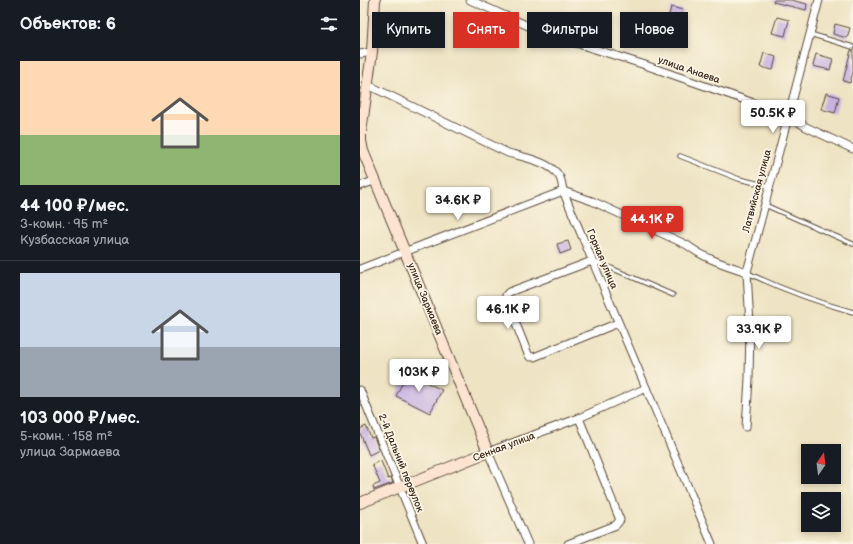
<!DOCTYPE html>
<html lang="ru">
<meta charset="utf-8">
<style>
:root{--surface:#171b24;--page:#242831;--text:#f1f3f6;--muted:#9ea1a6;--line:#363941;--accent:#d93025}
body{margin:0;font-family:"Balsamiq Sans",sans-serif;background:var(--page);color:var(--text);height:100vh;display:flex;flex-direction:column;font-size:15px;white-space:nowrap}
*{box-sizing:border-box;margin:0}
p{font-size:13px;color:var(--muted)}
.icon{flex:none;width:22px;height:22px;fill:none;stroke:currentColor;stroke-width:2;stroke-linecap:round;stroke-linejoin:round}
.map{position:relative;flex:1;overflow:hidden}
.sheet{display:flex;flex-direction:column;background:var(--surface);width:360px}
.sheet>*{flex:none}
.banner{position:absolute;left:12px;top:12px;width:380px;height:36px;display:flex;gap:8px}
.needle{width:26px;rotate:14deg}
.tools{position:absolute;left:441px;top:444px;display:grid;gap:8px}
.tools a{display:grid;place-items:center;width:40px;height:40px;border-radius:0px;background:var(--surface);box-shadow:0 2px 6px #0003;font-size:20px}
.price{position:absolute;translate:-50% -34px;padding:0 9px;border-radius:4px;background:#fff;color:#222;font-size:13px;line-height:26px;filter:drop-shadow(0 1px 2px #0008)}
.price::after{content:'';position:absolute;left:50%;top:24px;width:12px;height:9px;margin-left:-6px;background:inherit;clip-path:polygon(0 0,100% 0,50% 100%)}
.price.active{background:var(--accent);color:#fff}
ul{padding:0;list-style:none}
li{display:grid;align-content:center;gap:8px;height:212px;padding:0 20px}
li+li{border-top:1px solid var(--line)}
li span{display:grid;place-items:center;height:124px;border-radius:0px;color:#555}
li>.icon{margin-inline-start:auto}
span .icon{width:72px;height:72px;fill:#fffc;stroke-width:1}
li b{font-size:17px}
h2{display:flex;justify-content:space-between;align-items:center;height:48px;padding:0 20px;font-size:17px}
.chip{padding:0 14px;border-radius:0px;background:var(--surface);box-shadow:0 2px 6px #0003;font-size:14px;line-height:36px}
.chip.active{background:var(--accent);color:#fff}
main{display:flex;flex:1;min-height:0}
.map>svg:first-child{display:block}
.building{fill:#c7b2e2}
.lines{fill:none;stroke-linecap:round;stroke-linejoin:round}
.lane-casing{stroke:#564637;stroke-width:5.5}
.street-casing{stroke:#564637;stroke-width:9}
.secondary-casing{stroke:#564637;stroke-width:12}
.lane{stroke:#fff;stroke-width:3.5}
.street{stroke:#fff;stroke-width:7}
.secondary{stroke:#fde4d1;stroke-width:10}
.labels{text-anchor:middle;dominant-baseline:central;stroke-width:3.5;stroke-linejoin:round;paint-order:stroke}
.street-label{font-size:10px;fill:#3b2a1e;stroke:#fcf5e5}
</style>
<main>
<section class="sheet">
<h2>Объектов: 6<svg class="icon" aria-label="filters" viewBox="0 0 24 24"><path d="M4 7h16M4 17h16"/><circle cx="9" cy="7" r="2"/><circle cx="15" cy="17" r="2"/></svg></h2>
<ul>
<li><span style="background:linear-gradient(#ffd9b3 60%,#8fb573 0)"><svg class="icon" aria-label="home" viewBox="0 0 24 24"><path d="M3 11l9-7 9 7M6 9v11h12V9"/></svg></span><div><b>44 100 ₽/мес.</b><p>3-комн. · 95 m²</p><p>Кузбасская улица</p></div></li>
<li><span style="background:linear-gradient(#c9d6e8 60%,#9aa5b1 0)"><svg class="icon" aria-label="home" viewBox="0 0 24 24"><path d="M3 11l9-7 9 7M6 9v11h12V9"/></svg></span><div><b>103 000 ₽/мес.</b><p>5-комн. · 158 m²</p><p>улица Зармаева</p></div></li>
</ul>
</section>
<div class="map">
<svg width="493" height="544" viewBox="0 0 493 544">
<rect width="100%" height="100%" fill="#fcf5e5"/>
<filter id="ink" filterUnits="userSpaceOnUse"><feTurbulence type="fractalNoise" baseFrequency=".025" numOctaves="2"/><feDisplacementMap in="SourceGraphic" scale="8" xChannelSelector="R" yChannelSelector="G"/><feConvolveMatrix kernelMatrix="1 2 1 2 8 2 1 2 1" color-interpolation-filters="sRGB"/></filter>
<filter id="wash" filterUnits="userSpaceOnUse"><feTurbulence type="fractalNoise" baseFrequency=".012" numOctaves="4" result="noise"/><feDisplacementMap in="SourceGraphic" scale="16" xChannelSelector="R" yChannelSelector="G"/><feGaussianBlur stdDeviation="0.9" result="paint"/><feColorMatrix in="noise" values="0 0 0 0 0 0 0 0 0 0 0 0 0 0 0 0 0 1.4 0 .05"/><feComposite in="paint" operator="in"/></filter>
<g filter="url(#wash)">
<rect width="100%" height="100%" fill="#eee3c3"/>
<g id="blocks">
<!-- building -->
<g class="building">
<path d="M414,0H431L447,4L446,10L413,2Z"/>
<path d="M311,7L323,10L318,27L307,23Z"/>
<path d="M417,17L429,20L425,36L412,33Z"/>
<path d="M475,24L490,28L487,38L473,34Z"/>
<path d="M491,50H493V72L490,83L483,81Z"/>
<path d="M404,53L416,57L413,70L400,67Z"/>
<path d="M456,54L473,59L470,70L453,66Z"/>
<path d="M466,93L479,97L475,113L461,109Z"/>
<path d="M208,241L211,250L200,254L197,244Z"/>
<path d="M47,373L82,390L70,413L36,396Z"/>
<path d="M6,426L11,438L14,437L19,450L9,455L0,433V429Z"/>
<path d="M21,461L28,479L31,478L33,483L14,490L13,486L20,483L12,464Z"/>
</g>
</g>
</g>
<g filter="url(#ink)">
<use href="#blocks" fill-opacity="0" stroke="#564637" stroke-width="1"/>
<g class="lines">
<!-- lane casing -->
<g class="lane-casing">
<g id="lane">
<path d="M450,34L493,47"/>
<path d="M320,156L379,179L409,186"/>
<path d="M405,205L493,244"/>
<path d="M233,261L251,268L313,295"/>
<path d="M388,273C421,289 457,302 493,312"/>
</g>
</g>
<!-- street casing -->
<g class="street-casing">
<g id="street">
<path d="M110,0L184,33L282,64L428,115L446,127L493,149"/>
<path d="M0,54L12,52"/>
<path d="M8,85L148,153C163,157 191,162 199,176C202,180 202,186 203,191L352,544"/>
<path d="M0,186L16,180"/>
<path d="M232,261L149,292L146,295V299L168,354L170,357H174L258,323"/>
<path d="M0,269L203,191L232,201L327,245C345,259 366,265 387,272"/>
<path d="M0,390L63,544"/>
<path d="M386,427L389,379L390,325L387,272L459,0"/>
<path d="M168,544L128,452L219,418L286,388"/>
<path d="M208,544L256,525L260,520L219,418"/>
</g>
</g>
<!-- secondary casing -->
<g class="secondary-casing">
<path id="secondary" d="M0,503L128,452L3,151L1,141V132L12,52L15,0"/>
</g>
<!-- lane -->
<use href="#lane" class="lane"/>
<!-- street -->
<use href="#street" class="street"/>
<!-- secondary -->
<use href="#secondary" class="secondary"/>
</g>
</g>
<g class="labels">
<!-- street labels -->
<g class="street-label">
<text transform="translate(329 70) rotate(19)">улица Анаева</text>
<text transform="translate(397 191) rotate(-75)">Латвийская улица</text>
<text transform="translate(242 259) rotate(67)">Горная улица</text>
<text transform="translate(65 299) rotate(68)">улица Зармаева</text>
<text transform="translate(144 447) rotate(-21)">Сенная улица</text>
<text transform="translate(41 463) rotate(68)">2-й Дальний переулок</text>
</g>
</g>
</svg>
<div class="tools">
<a><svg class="needle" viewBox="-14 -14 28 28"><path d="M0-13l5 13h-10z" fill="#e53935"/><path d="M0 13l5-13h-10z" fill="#9ea1a6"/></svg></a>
<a><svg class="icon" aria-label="layers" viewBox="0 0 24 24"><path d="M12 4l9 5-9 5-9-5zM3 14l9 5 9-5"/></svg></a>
</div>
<b class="price" style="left:413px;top:134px">50.5K ₽</b>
<b class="price" style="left:98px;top:221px">34.6K ₽</b>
<b class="price active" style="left:292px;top:240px">44.1K ₽</b>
<b class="price" style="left:148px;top:330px">46.1K ₽</b>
<b class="price" style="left:399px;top:350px">33.9K ₽</b>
<b class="price" style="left:59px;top:393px">103K ₽</b>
<div class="banner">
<a class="chip">Купить</a>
<a class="chip active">Снять</a>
<a class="chip">Фильтры</a>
<a class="chip">Новое</a>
</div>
</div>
</main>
